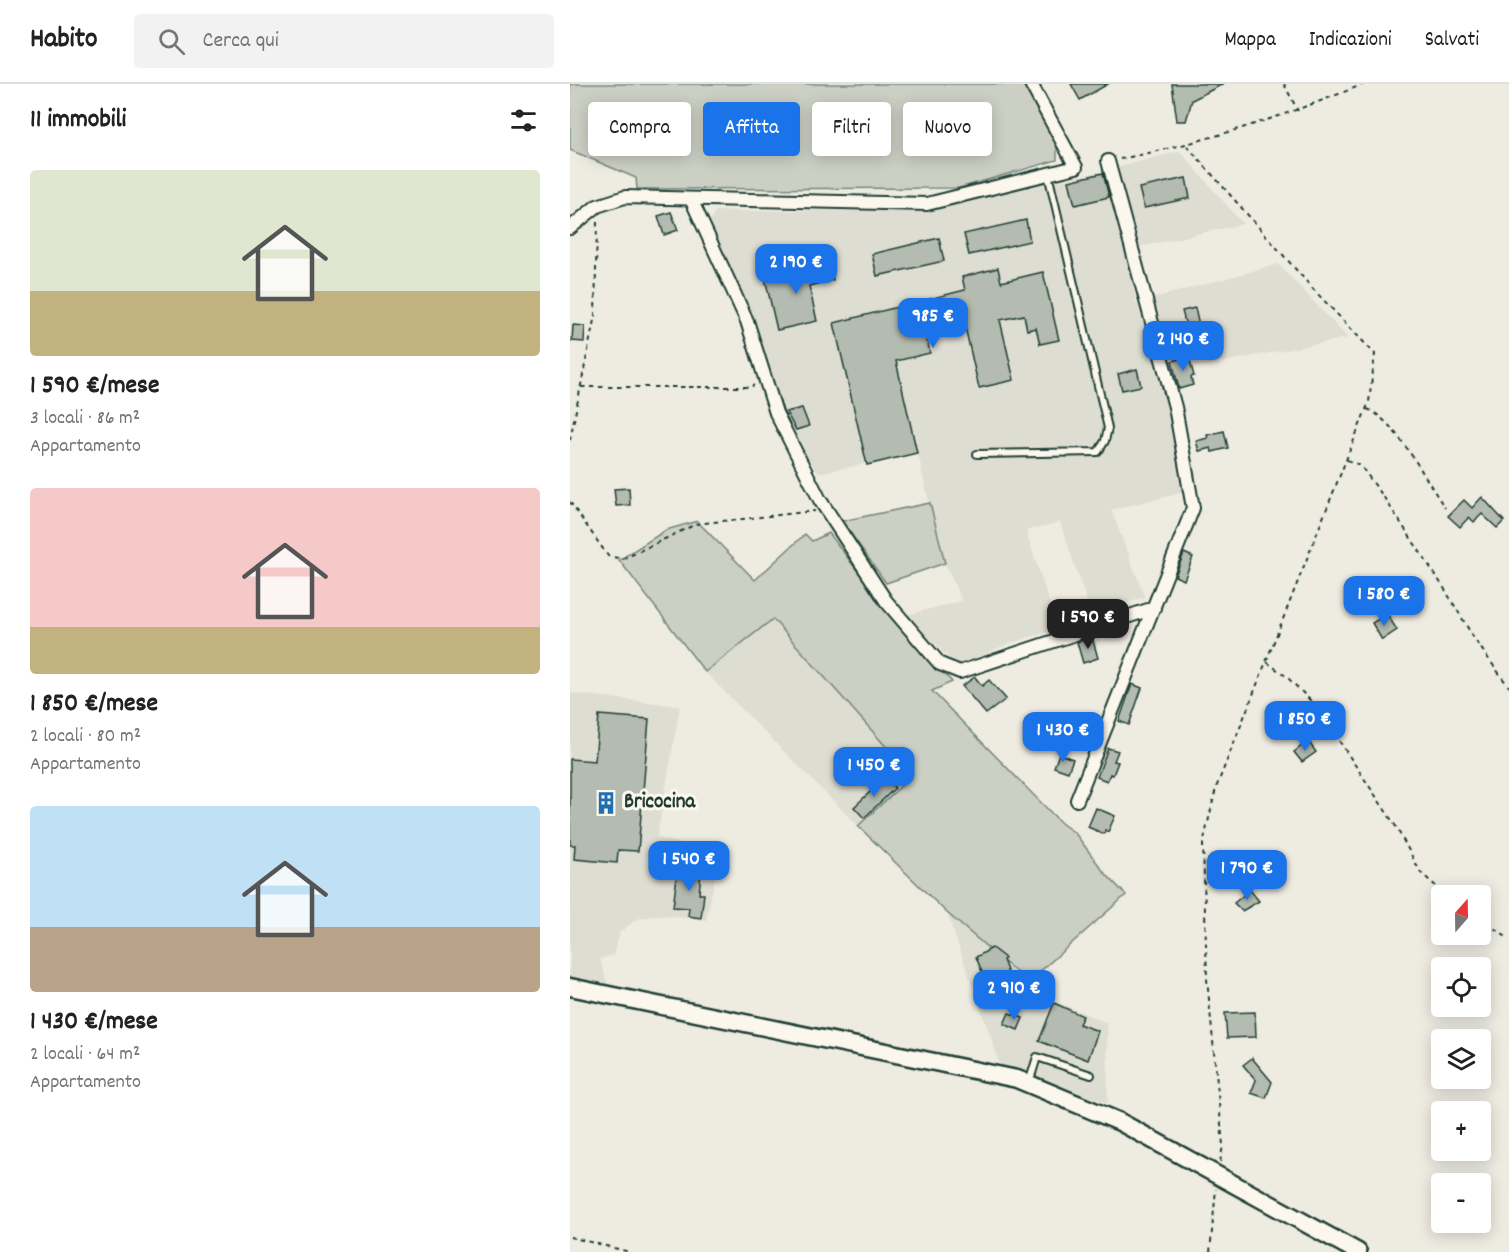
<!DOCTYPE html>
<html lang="it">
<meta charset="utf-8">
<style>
:root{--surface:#fff;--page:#f2f2f2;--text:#222;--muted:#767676;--line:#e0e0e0;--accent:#1a73e8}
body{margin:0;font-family:Dekko,sans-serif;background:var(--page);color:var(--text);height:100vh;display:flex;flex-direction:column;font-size:22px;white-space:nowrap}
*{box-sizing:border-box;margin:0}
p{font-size:20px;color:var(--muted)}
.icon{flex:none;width:33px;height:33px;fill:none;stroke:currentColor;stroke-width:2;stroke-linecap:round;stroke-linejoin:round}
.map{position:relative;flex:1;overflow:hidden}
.drawer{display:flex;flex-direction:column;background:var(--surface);width:570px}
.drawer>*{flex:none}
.hud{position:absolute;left:18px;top:18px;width:570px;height:54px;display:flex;gap:12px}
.needle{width:39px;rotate:20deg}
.fabs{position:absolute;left:861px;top:801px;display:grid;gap:12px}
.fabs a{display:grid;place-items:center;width:60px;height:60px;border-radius:6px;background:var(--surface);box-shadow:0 3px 15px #0003;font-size:30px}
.price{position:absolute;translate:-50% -51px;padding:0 14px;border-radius:12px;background:var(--accent);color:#fff;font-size:20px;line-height:39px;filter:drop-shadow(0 2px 3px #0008)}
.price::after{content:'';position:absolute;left:50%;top:36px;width:18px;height:14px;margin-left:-9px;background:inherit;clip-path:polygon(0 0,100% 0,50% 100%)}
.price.current{background:#222;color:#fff}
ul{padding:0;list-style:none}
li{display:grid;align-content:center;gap:12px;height:318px;padding:0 30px}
li span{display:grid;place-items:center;height:186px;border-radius:6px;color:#555}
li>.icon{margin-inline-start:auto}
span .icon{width:108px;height:108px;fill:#fffc;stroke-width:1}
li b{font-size:26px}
h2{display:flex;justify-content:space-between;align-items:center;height:72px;padding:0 30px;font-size:26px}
.tag{padding:0 21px;border-radius:6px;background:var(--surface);box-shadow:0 3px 15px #0003;font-size:21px;line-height:54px}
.tag.current{background:var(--accent);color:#fff}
header{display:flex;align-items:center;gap:36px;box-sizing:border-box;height:84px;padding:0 30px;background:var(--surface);border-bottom:2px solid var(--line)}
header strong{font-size:28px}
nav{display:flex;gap:33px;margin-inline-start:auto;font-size:21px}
.search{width:420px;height:54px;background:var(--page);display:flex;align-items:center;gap:15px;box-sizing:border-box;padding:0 21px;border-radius:6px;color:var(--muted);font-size:22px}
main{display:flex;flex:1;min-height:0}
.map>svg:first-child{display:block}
.built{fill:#ddddd2}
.green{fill:#cbcfc4;stroke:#75867c;stroke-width:1.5}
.building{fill:#b4bbb0;stroke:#1f3d34;stroke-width:1.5}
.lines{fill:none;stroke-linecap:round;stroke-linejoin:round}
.service-casing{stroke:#1f3d34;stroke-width:10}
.minor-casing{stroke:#1f3d34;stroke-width:16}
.secondary-casing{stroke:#1f3d34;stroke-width:21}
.path{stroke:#1f3d34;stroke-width:2;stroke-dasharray:4.5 4.5;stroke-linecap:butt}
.service{stroke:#fbf7ec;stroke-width:6}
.minor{stroke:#fbf7ec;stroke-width:12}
.secondary{stroke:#fbf7ec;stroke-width:16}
.labels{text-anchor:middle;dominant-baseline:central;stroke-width:6;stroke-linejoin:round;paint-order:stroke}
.poi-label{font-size:21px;font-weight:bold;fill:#1f3d34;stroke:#fbf7ec;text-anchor:start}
</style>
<header>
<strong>Habito</strong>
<div class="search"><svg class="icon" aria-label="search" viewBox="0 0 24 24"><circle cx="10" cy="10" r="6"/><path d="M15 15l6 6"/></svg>Cerca qui</div>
<nav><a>Mappa</a><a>Indicazioni</a><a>Salvati</a></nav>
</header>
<main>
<section class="drawer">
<h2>11 immobili<svg class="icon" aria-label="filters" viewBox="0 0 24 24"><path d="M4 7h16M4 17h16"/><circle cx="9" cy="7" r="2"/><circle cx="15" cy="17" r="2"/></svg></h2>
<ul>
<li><span style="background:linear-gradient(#dfe7d0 65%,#c2b280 0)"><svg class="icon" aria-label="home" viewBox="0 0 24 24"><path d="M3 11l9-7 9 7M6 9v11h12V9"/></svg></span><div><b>1 590 €/mese</b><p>3 locali · 86 m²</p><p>Appartamento</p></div></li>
<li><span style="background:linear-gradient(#f6c9c9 75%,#c2b280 0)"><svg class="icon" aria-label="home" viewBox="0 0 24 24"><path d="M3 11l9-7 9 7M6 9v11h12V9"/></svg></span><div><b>1 850 €/mese</b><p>2 locali · 80 m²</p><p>Appartamento</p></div></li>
<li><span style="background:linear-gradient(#bfe0f5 65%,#b9a48a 0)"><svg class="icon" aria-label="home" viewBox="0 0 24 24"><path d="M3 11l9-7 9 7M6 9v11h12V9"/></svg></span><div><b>1 430 €/mese</b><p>2 locali · 64 m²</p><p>Appartamento</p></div></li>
</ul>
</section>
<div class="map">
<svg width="939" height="1168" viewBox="0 0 939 1168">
<rect width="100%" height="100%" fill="#eeece1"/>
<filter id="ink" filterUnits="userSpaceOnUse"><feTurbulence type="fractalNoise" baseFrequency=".0167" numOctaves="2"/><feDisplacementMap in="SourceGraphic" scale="12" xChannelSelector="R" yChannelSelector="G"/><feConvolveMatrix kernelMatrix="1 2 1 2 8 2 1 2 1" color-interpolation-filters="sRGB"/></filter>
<g filter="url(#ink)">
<!-- built -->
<g class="built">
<path d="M610,67L673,140L556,166L566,219L708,180L778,254L590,290L615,408L541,426L575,513L521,530L490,438L456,447L488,545L440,559L387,582L335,531L392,517L371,471L348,370L248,389L221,348L196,272L136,144L145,127L357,126L538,86Z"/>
<path d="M203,534L342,692L288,742L135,588Z"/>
<path d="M0,609L110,622L87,753L150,770L136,836L88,831L67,835L50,848L44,871L30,875L39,905L0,895Z"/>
<path d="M377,829L477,914L537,939L538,1019L431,983Z"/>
</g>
<!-- green -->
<g class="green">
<path d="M0,0H453L487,61V76L389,104L67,105L66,94L0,66Z"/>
<path d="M360,419L375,479L316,499L272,437Z"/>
<path d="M127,437L185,496L235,450L242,457L259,449L304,509L382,598L362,607L491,739L505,749L534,788L556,811L458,898L377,829L288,742L342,692L203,535L135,588L49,476L96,446Z"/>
</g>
<!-- building -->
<g class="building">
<path d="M501,0H538L510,16Z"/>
<path d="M602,0H653L622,16L616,37H607Z"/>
<path d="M533,89L539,113L505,121L499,97Z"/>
<path d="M616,94L620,114L574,124L569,104Z"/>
<path d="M101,128L108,146L94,151L88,132Z"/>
<path d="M456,136L460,157L399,171L394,150Z"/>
<path d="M369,154L374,177L307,192L302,170Z"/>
<path d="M260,179L263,196L239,202L247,237L207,246L195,194Z"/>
<path d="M428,184L431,198L473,188L489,256L470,260L466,244L457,246L454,231L430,236L444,296L409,304L395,243L356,252L360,269L326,277L347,369L297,381L264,239L395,206L392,193Z"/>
<path d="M625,224L629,242L617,245L612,227Z"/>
<path d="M3,241L15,242L14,258L2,257Z"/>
<path d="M619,273L624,292L621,293L623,301L609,305L602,277Z"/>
<path d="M567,285L571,302L552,306L548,290Z"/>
<path d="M232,324L239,342L226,346L216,328Z"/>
<path d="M654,347L658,364L642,368L641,364L629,367L626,357L638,354L637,351Z"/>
<path d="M59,404L60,421L46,422L44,405Z"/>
<path d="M912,413L934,437L927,444L912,430L904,438L899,433L890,443L878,432L894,416L902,424Z"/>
<path d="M614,469L623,473L614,496L605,492Z"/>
<path d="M817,530L827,546L812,556L802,539Z"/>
<path d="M522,553L528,574L513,579L507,558Z"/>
<path d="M405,593L412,602L419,596L436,615L416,630L392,602Z"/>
<path d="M562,600L572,604L559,641L549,637Z"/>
<path d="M29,631L79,635L68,767L48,766L47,779L4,775L5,761H0V675L25,677Z"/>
<path d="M738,657L746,668L732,678L724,668Z"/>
<path d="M538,664L548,667L544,677L548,678L543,691L540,690L537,697L527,693Z"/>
<path d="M489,670L503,675L498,688L484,683Z"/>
<path d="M315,694L325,704L294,734L284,723Z"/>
<path d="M526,724L545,732L538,748L535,746L534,750L518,743Z"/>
<path d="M108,784L131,787L129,810H134L131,834L118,832L119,824L103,823Z"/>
<path d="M680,806L689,817L672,827L664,819Z"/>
<path d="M422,864L435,874L433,876L444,905L423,914L406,873Z"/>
<path d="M484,919L513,932L509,940L528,947L518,976L469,957Z"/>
<path d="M685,928L686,953L657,954L655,929Z"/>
<path d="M439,929L453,934L448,946L434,940Z"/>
<path d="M682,974L702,998L696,1014L681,1009L686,996L673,981Z"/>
</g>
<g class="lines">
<!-- service casing -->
<g class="service-casing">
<g id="service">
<path d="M407,370L528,368L535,357L538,344L478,90"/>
<path d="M459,999L467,973L521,991"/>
</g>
</g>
<!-- minor casing -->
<g class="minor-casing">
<g id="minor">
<path d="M121,115L177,237L206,329L250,416L316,517L370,580L390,588L584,524"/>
<path d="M0,144L27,122L55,113L357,120L506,83L461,0"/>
<path d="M507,716L623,424L605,323L538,77"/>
</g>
</g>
<!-- secondary casing -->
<g class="secondary-casing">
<path id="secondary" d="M0,903L447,995L550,1038L788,1168"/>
</g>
<!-- path -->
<g class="path">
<path d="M714,0L728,27"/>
<path d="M617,62L744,206L805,270L799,318L646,704L633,760L637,895L653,1061L650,1079"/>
<path d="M550,75C636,58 712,33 794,0"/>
<path d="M11,303H181L184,301"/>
<path d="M797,325C825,335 857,398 875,424"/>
<path d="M0,356L25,231L27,137"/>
<path d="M777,376L790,381L813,412L874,504L905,556L939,603"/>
<path d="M0,418L38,472L53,475L126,440L245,427"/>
<path d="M697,578L717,593L746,622L825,741L851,789L877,812"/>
<path d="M910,834L939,855"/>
<path d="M0,1153L60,1168"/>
<path d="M640,1168L646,1105"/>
</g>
<!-- service -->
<use href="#service" class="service"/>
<!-- minor -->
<use href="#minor" class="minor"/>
<!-- secondary -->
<use href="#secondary" class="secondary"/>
</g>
</g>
<!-- icons -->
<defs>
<g id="building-bare" transform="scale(1.8)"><path d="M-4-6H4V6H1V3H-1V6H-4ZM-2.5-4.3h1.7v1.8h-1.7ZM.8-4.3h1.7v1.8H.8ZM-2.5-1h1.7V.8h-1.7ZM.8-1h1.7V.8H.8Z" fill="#1f6fb2" stroke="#fbf7ec" stroke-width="2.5" paint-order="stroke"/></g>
</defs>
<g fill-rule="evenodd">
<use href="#building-bare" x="36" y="719"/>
</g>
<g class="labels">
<!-- poi labels -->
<g class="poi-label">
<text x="54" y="719">Bricocina</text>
</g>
</g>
</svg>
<div class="fabs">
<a><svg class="needle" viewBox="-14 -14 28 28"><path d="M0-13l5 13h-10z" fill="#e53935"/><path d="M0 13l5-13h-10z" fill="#767676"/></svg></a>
<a><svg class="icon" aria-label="locate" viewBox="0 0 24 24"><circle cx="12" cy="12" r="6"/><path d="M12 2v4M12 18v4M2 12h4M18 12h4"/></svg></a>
<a><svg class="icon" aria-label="layers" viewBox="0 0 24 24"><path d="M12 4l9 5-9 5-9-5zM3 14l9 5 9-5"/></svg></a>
<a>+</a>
<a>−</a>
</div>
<b class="price" style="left:226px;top:211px">2 190 €</b>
<b class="price" style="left:363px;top:265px">985 €</b>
<b class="price" style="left:613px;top:288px">2 140 €</b>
<b class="price" style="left:814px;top:543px">1 580 €</b>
<b class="price current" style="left:518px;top:566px">1 590 €</b>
<b class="price" style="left:735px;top:668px">1 850 €</b>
<b class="price" style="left:493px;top:679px">1 430 €</b>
<b class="price" style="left:304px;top:714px">1 450 €</b>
<b class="price" style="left:119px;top:808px">1 540 €</b>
<b class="price" style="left:677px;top:817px">1 790 €</b>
<b class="price" style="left:444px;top:937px">2 910 €</b>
<div class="hud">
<a class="tag">Compra</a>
<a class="tag current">Affitta</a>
<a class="tag">Filtri</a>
<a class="tag">Nuovo</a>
</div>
</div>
</main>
